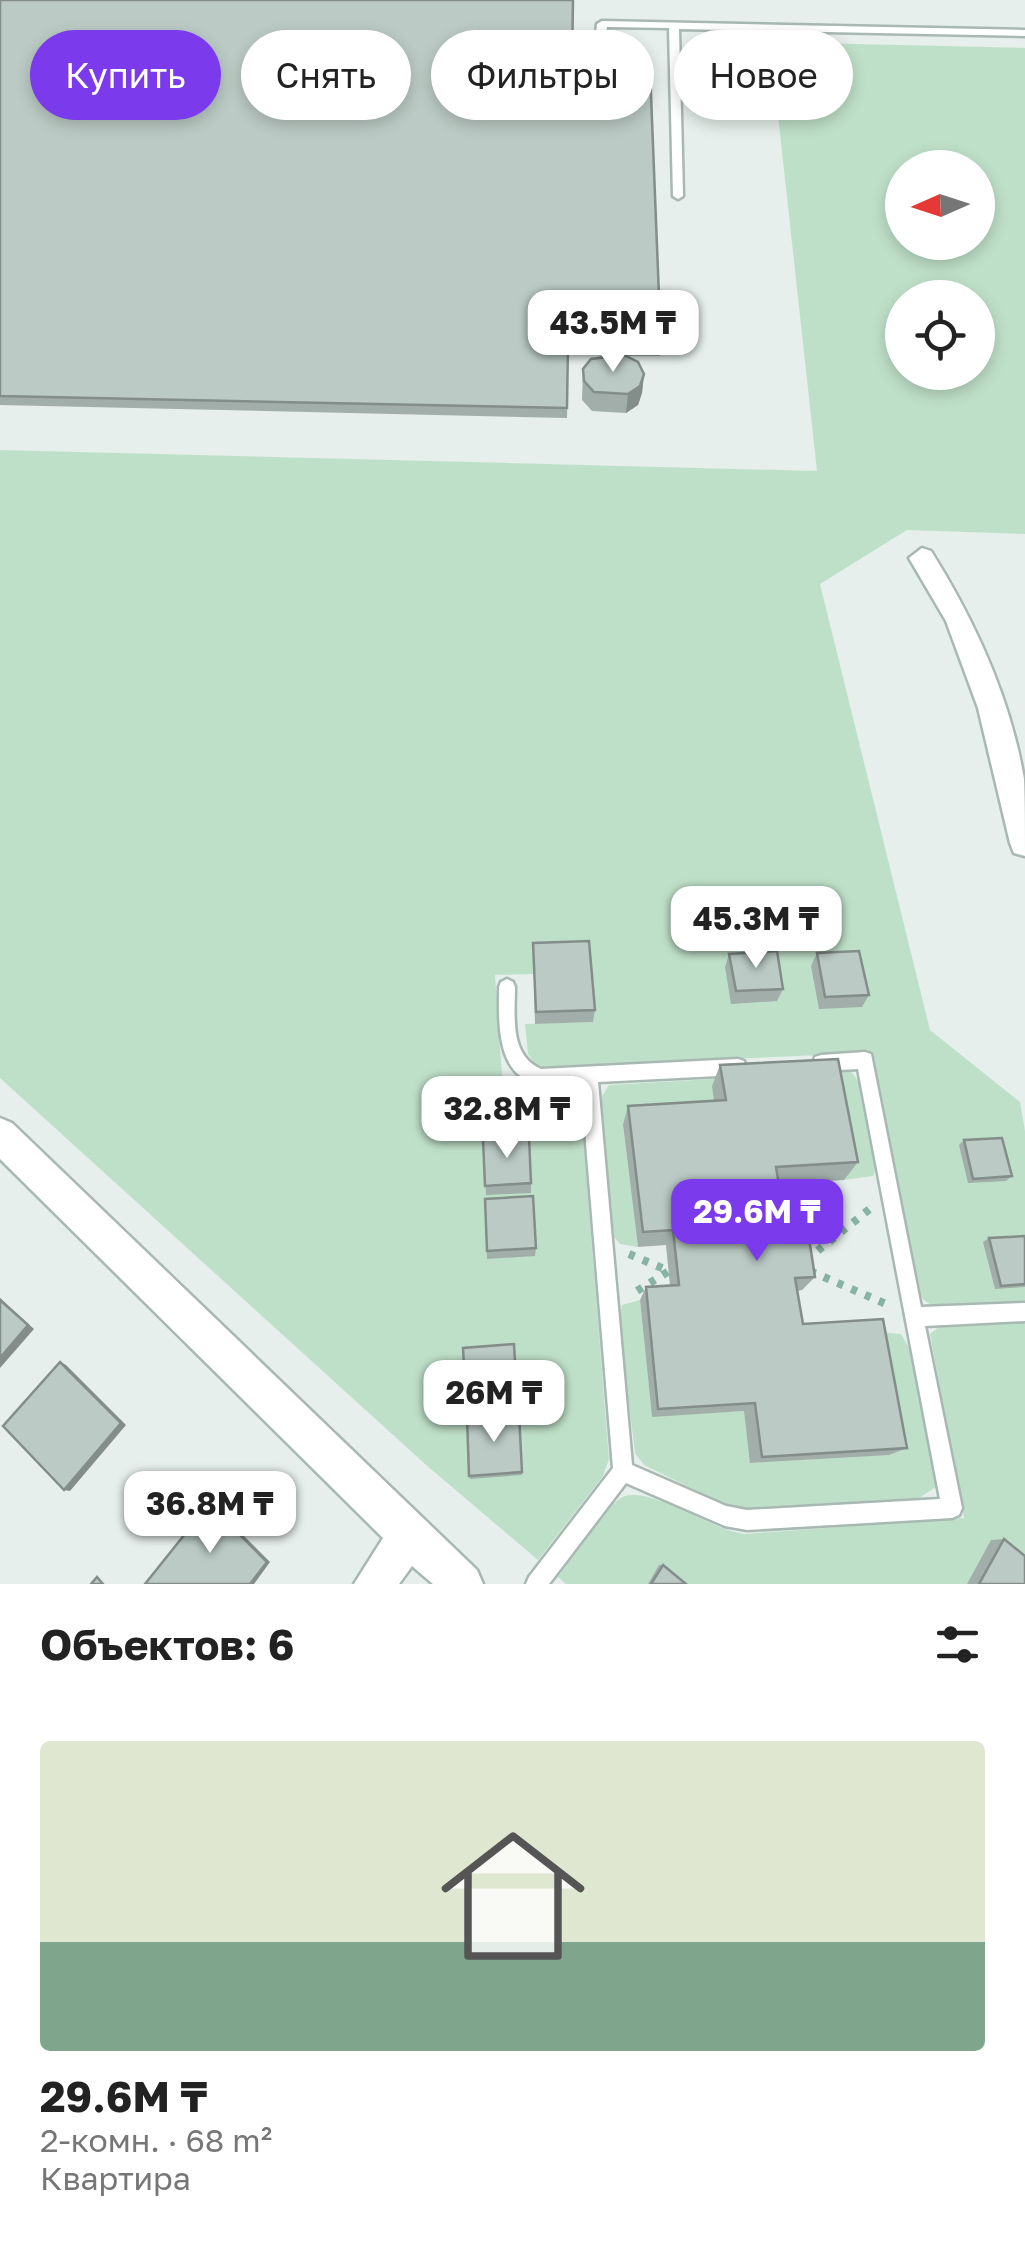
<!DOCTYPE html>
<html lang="ru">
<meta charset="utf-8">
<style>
:root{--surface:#fff;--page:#f6f6f6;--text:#222;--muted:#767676;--accent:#7c3aed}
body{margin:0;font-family:"Golos Text",sans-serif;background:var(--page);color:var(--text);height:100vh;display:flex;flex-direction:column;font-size:38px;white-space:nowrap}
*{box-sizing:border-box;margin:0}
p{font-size:32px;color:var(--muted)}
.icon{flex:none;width:55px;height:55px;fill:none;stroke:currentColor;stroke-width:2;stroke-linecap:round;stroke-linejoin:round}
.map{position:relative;height:1584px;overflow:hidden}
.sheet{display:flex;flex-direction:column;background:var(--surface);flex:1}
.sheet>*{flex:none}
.guide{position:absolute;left:30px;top:30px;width:965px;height:90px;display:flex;gap:20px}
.needle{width:65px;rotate:267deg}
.tools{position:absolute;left:885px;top:150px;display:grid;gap:20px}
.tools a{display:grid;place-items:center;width:110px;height:110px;border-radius:50%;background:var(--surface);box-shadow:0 5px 15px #0003;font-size:50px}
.price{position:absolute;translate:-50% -85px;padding:0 22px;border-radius:20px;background:#fff;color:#222;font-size:32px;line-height:65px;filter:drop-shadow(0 2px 5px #0008)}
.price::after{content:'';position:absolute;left:50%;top:60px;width:30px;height:22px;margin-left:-15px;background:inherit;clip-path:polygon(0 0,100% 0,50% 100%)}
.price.selected{background:var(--accent);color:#fff}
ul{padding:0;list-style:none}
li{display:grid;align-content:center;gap:20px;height:530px;padding:0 40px}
li span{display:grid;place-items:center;height:310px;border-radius:10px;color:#555}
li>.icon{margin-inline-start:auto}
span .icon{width:180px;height:180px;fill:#fffc;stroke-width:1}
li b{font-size:42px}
h2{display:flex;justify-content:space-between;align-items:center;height:120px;padding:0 40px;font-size:42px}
.pill{padding:0 35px;border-radius:45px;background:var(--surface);box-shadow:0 5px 15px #0003;font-size:35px;line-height:90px}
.pill.selected{background:var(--accent);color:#fff}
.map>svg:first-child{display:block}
.green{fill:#bfe0c8;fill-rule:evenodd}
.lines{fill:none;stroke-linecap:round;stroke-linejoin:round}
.lane-casing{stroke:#a8b8b2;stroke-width:5}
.street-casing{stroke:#a8b8b2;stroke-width:5}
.path{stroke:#86b3a5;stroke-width:8;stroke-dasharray:6 9;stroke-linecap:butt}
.lane{fill:#fff;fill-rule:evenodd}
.street{fill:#fff;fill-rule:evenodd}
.wall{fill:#a1aea9}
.shaded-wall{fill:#838d89}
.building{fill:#bbcac4;stroke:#838d89;stroke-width:2.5}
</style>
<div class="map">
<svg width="1025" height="1584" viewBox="0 0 1025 1584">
<rect width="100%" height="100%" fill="#e6efeb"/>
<!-- green -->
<g class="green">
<path d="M770,42L1025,48V534L907,530L820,584L930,1030L1020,1102L1025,1131V1304L935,1308L923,1299L914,1279L869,1053L537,1067L528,1054L525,1024L593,1022L588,955L533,957V974L495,975L502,1076L525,1086L579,1084L609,1459L603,1476L538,1560L425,1464L0,1078V450L817,471ZM902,168H978V242H902ZM902,298H978V372H902Z"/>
<path d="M850,1071C865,1080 882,1162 873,1176L844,1180L717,1120L623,1126L638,1247L620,1244L614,1237L601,1098L609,1085Z"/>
<path d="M640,1300L652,1416L744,1411L751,1463L889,1454L867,1331L901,1334L913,1355L936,1487L919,1498L747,1508L726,1505L644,1465L635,1453L619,1323L622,1305Z"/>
<path d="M1025,1321V1568L967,1584H566L558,1577C573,1558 601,1510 621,1498C647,1483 712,1531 745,1534L964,1518L930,1334L940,1326Z"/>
</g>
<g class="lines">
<!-- lane casing -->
<g class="lane-casing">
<g id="lane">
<path d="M602,21L1025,30V36L679,29L683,196L678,199L673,196L669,28L607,27L603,63L598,66L593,63L597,24Z"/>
<path d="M507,979L513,982L515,987C515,1016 509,1055 541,1069L738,1059L744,1061L746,1067L744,1073L738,1075L598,1082L632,1465L726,1506L747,1510L940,1499L858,1069L821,1071L815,1069L813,1063L815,1057L821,1055L865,1052L871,1054L921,1307L1025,1303V1321L925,1326L962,1508L959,1515L952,1518L747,1530L725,1526L626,1483L549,1584H526L529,1577L613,1468L581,1083C569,1084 554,1087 542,1085C495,1078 499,1022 499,987L501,982Z"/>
</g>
</g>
<!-- street casing -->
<g class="street-casing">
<g id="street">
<path d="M922,548L931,551C975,621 1010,697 1024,779C1025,803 1025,832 1025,856L1014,853L1010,843L978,708L946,621L909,558Z"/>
<path d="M0,1118L12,1123L477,1570L483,1584H433L412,1566L399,1584H354L383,1538L0,1159Z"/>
</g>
</g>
<!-- path -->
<g class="path">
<path d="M629,1254L669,1271L632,1294"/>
<path d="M806,1260L871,1208"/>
<path d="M810,1271L886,1304"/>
</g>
<!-- lane -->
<use href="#lane" class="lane"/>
<!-- street -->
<use href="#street" class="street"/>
</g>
<!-- wall -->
<g class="wall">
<path d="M0,0L572,67L661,347L660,356H626L644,374L642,393L638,405L626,413L592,411L582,400L583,369L617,355L568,354L567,418L0,405Z"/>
<path d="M533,943L595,1010L593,1022L535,1024Z"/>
<path d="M817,953L869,995L862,1007L819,1009L811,966Z"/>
<path d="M729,954L783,989L777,1001L731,1004L725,967Z"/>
<path d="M720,1065L858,1162L844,1180L779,1184L785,1224L815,1277L802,1290L797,1291L803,1324L907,1448L889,1455L750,1463L744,1411L652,1417L640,1300L646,1287L670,1286L666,1245L638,1247L623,1125L628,1106L714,1101L712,1086Z"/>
<path d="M483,1139L531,1183V1193L486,1195Z"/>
<path d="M964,1140L1012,1176L1006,1181L968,1183L959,1145Z"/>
<path d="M485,1199L536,1248L535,1256L487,1259Z"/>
<path d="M1025,1236V1287L995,1289L983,1242L989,1238Z"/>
<path d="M517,1399V1403L467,1407L466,1402Z"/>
<path d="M519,1414L522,1475L470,1479L469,1476Z"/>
<path d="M1004,1539L1025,1584H967L991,1540Z"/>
<path d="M659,1565H663L686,1584H648Z"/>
</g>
<!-- shaded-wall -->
<g class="shaded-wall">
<path d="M644,374L642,393L638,405L626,413L628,394Z"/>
<path d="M0,1298L34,1329L0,1368Z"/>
<path d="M60,1362L66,1365L126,1425L70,1491L64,1490Z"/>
<path d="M209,1504L213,1505L270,1562L254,1584H250Z"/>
</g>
<!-- building -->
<g class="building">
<path d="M0,0H573L572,67L650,69L661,347L568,345L567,408L0,396Z"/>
<path d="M624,355L638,362L644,374L640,386L628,394L594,392L584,381L583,369L591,359Z"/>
<path d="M589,941L595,1010L536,1012L533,943Z"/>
<path d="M777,951L783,989L736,991L729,954Z"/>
<path d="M859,951L869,995L825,997L817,953Z"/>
<path d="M838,1059L858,1162L776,1167L785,1224L806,1222L811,1251L815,1277L795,1278L803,1324L883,1319L907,1448L762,1457L755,1403L658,1409L646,1287L679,1285L673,1230L643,1232L628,1106L726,1100L720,1065Z"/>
<path d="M529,1137L531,1183L485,1186L483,1139Z"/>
<path d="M1002,1138L1012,1176L973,1179L964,1140Z"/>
<path d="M533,1196L536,1248L487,1251L485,1199Z"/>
<path d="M1025,1236V1284L1001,1286L989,1238Z"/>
<path d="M0,1300L28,1325L0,1358Z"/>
<path d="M514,1344L517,1399L466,1402L463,1348Z"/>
<path d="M60,1362L121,1423L64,1490L3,1426Z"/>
<path d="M519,1414L522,1472L469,1476L467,1417Z"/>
<path d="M209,1504L267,1562L250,1584H145Z"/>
<path d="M1004,1539L1025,1556V1584H979Z"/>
<path d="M663,1565L686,1584H651Z"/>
<path d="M97,1577L103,1584H91Z"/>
</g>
</svg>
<div class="tools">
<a><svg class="needle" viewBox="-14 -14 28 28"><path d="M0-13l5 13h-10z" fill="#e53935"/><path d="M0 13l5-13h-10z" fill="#767676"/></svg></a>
<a><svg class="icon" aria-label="locate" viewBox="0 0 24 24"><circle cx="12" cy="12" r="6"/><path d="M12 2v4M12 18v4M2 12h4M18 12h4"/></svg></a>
</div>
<b class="price" style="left:613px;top:375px">43.5M ₸</b>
<b class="price" style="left:756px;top:971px">45.3M ₸</b>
<b class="price" style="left:507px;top:1161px">32.8M ₸</b>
<b class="price selected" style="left:757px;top:1264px">29.6M ₸</b>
<b class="price" style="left:494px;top:1445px">26M ₸</b>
<b class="price" style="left:210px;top:1556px">36.8M ₸</b>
<div class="guide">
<a class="pill selected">Купить</a>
<a class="pill">Снять</a>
<a class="pill">Фильтры</a>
<a class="pill">Новое</a>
</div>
</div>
<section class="sheet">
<h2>Объектов: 6<svg class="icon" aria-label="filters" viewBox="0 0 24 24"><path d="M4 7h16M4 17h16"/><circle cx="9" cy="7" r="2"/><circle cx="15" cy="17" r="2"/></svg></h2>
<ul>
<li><span style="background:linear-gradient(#dfe7d0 65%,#7fa58c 0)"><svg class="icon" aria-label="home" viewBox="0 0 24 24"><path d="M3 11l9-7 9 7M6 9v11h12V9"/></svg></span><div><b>29.6M ₸</b><p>2-комн. · 68 m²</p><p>Квартира</p></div></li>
</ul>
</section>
